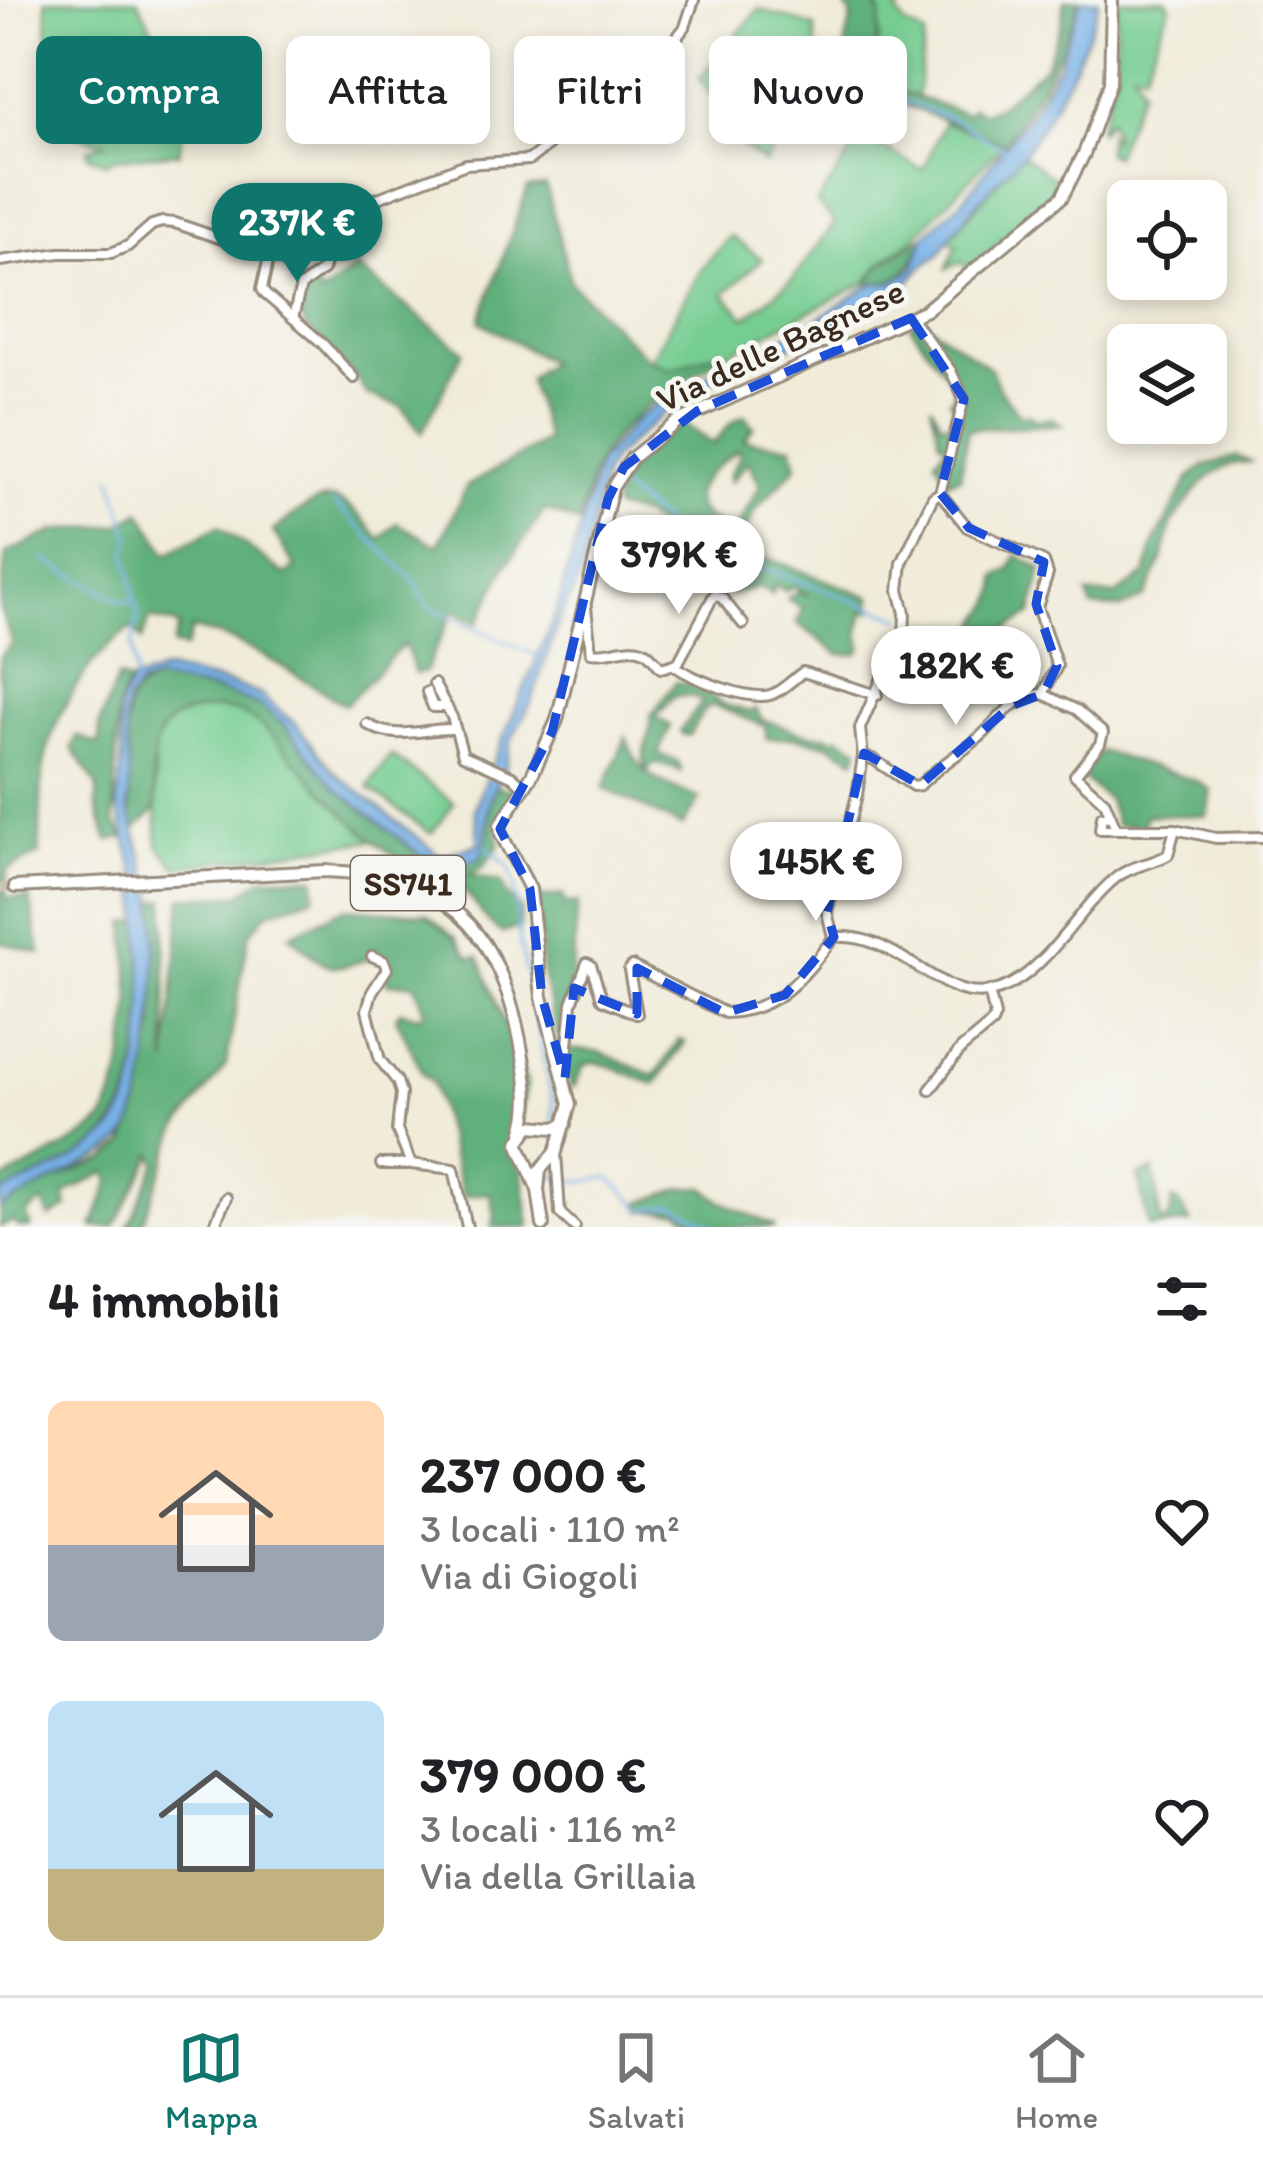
<!DOCTYPE html>
<html lang="it">
<meta charset="utf-8">
<style>
:root{--surface:#fff;--page:#f2f2f2;--text:#202124;--muted:#757577;--line:#e0e0e0;--accent:#0f766e}
body{margin:0;font-family:Itim,sans-serif;background:var(--page);color:var(--text);height:100vh;display:flex;flex-direction:column;font-size:45px;white-space:nowrap}
*{box-sizing:border-box;margin:0}
p{font-size:39px;color:var(--muted)}
.icon{flex:none;width:66px;height:66px;fill:none;stroke:currentColor;stroke-width:2;stroke-linecap:round;stroke-linejoin:round}
.map{position:relative;height:1227px;overflow:hidden}
.drawer{display:flex;flex-direction:column;background:var(--surface);flex:1}
.drawer>*{flex:none}
.hud{position:absolute;left:36px;top:36px;width:1191px;height:108px;display:flex;gap:24px}
.buttons{position:absolute;left:1107px;top:180px;display:grid;gap:24px}
.buttons a{display:grid;place-items:center;width:120px;height:120px;border-radius:18px;background:var(--surface);box-shadow:0 6px 18px #0003;font-size:60px}
.price{position:absolute;translate:-50% -102px;padding:0 27px;border-radius:42px;background:#fff;color:#222;font-size:39px;line-height:78px;filter:drop-shadow(0 3px 6px #0008)}
.price::after{content:'';position:absolute;left:50%;top:72px;width:36px;height:27px;margin-left:-18px;background:inherit;clip-path:polygon(0 0,100% 0,50% 100%)}
.price.on{background:var(--accent);color:#fff}
ul{padding:0;list-style:none}
li{display:flex;align-items:center;gap:36px;height:300px;padding:0 48px}
li span{display:grid;place-items:center;flex:none;width:336px;height:240px;border-radius:18px;color:#555}
li>.icon{margin-inline-start:auto}
span .icon{width:144px;height:144px;fill:#fffc;stroke-width:1}
li b{font-size:51px}
h2{display:flex;justify-content:space-between;align-items:center;height:144px;padding:0 48px;font-size:51px}
.pill{padding:0 42px;border-radius:18px;background:var(--surface);box-shadow:0 6px 18px #0003;font-size:42px;line-height:108px}
.pill.on{background:var(--accent);color:#fff}
.tab-bar{display:flex;justify-content:space-around;align-items:center;height:168px;border-top:3px solid var(--line);background:var(--surface);font-size:33px;color:var(--muted)}
.tab-bar a{display:grid;justify-items:center;gap:6px}
.tab-bar .on{color:var(--accent)}
.map>svg:first-child{display:block}
.green{fill:#76cd92;stroke:#587c58;stroke-width:3}
.forest{fill:#60b07c;stroke:#4e6d4d;stroke-width:3;fill-rule:evenodd}
.water{fill:#77b1e8;stroke:#596e83;stroke-width:3}
.lines{fill:none;stroke-linecap:round;stroke-linejoin:round}
.stream{stroke:#77b1e8;stroke-width:3}
.major-tunnel{stroke:#cdc5b4;stroke-width:10;stroke-dasharray:10 5;stroke-linecap:butt}
.minor-casing{stroke:#968b7c;stroke-width:14}
.major-casing{stroke:#968b7c;stroke-width:16}
.minor{stroke:#fff;stroke-width:8}
.major{stroke:#fff;stroke-width:10}
.marked{fill:none;stroke:#1d4ed8;stroke-width:9;stroke-dasharray:24 15;stroke-linejoin:round}
.labels{text-anchor:middle;dominant-baseline:central;stroke-width:10;stroke-linejoin:round;paint-order:stroke}
.shield{fill:#f6f6f2;stroke:#73675e;stroke-width:3}
.shield-label{font-size:33px;font-weight:bold;fill:#3b2a1e}
.street-label{font-size:36px;fill:#3b2a1e;stroke:#f6f6f2}
</style>
<div class="map">
<svg width="1263" height="1227" viewBox="0 0 1263 1227">
<rect width="100%" height="100%" fill="#f6f6f2"/>
<filter id="ink" filterUnits="userSpaceOnUse"><feTurbulence type="fractalNoise" baseFrequency=".00833" numOctaves="2"/><feDisplacementMap in="SourceGraphic" scale="24" xChannelSelector="R" yChannelSelector="G"/><feConvolveMatrix kernelMatrix="1 2 1 2 8 2 1 2 1" color-interpolation-filters="sRGB"/></filter>
<filter id="wash" filterUnits="userSpaceOnUse"><feTurbulence type="fractalNoise" baseFrequency=".004" numOctaves="4" result="noise"/><feDisplacementMap in="SourceGraphic" scale="48" xChannelSelector="R" yChannelSelector="G"/><feGaussianBlur stdDeviation="2.7" result="paint"/><feColorMatrix in="noise" values="0 0 0 0 0 0 0 0 0 0 0 0 0 0 0 0 0 1.4 0 .05"/><feComposite in="paint" operator="in"/></filter>
<g filter="url(#wash)">
<rect width="100%" height="100%" fill="#f1ecda"/>
<!-- green -->
<g class="green">
<path d="M46,0H138L193,116L185,117L179,153L113,158L107,163L89,156L88,149L105,143L72,133L73,124L97,120L95,114L86,110L58,116L52,110L54,103L80,100V47H56L54,99H51Z"/>
<path d="M869,0H925L903,5L897,13L905,24L925,35L917,99L871,82C875,49 889,26 869,0Z"/>
<path d="M1116,0H1167L1170,6L1144,72L1133,70L1142,88L1114,156L1106,153L1109,133L1112,139L1114,134L1109,119L1100,131L1099,127L1116,74Z"/>
<path d="M759,9L815,27L816,46L795,67L798,69L810,62L822,72L821,81L833,91L816,130L799,142L782,136L765,164L716,125V102L699,79Z"/>
<path d="M944,122L1004,143L913,239L881,263L867,282L724,355L721,351L671,369L650,360L702,268L730,236L762,259L724,294L746,318L793,279L835,223L817,203L863,136L923,170Z"/>
<path d="M1021,154L1065,187L967,270L962,262L947,268L957,245L948,240Z"/>
<path d="M206,708C218,709 233,709 244,713C261,720 361,822 373,840L177,867L158,846L153,745L172,718Z"/>
<path d="M391,755L454,803L431,834L368,787Z"/>
</g>
<!-- forest -->
<g class="forest">
<path d="M841,0H869L881,13L872,82L967,114L972,107L981,113L997,107L1045,66L1061,25L1065,0H1079C1063,54 1036,97 1004,143L860,88L855,78L840,70L852,16Z"/>
<path d="M546,186L571,283L649,360L671,369L721,351L724,355C680,383 627,413 599,459C589,476 585,503 579,523L545,510L506,566L478,623L453,611L425,672L415,674L404,644L345,705C299,678 246,638 192,629L185,649L173,645L179,626L150,618L142,640L132,628C91,653 55,712 45,760C39,790 41,824 39,855L7,870L6,898H30L40,953L0,942V656L12,643L0,609L6,554L54,531L119,525L141,511L167,554L219,526L285,575L296,568L273,531C327,489 335,485 380,539L397,523L438,546L467,486L547,440L528,379L549,362L480,321L528,188Z"/>
<path d="M925,235C911,266 907,285 868,283L882,264Z"/>
<path d="M356,267L463,351L422,433L401,406L367,395L357,379L305,326L297,307L302,289L312,281L322,295Z"/>
<path d="M919,318L991,369L1000,390L1020,415H1030L1036,420L1052,418L1062,425L968,429L960,477L949,481L935,459L947,446L940,441L931,404L941,423L950,422L954,408L949,400L954,395L953,383L910,325Z"/>
<path d="M745,415L754,427L744,440L792,446L797,466L755,510L742,542L745,550L871,597V612L864,610L859,632L862,647L858,654H839L797,623L803,609L787,599L797,592L809,595L793,586L785,591L775,585L772,595L760,587L732,593L725,579L720,580L712,594L693,578L708,571L717,555L673,536L643,516L615,509C607,471 658,443 683,423L713,444L730,424ZM738,450L741,454L729,476L730,482L749,461L760,486L734,531C671,509 696,479 738,450Z"/>
<path d="M1237,456L1250,462L1233,464L1216,472L1198,488L1171,525L1163,558L1145,597L1122,608L1092,607L1087,595H1117L1146,574L1154,544L1190,477L1205,466Z"/>
<path d="M1017,555L1042,569L1032,614L1009,628L965,670L960,653L944,637L966,641C979,620 1001,601 997,577L1011,569Z"/>
<path d="M118,677L129,683L118,707L114,822L124,838L108,841L96,804L98,787L72,748L77,736L100,745L99,725Z"/>
<path d="M156,680L218,691L260,705L284,725L336,788L421,856L437,864L480,858C491,834 486,811 495,787L517,790L495,827L500,845L484,866L470,875L502,882L506,894L521,908L520,927L502,933C483,922 476,899 459,887C433,868 406,866 378,844C351,822 324,792 300,766C263,727 246,696 185,714C143,727 154,775 156,809L133,831C129,811 123,724 129,705C133,691 144,686 156,680Z"/>
<path d="M676,682L697,686L722,704L750,712L756,708L762,720C784,725 802,737 827,735L829,739L839,737L859,748L856,759L827,744L793,737L767,739L765,726L713,705L704,710L689,735H684L680,731L703,701L691,696H675L656,717L670,726L658,754L678,762L681,771L655,763L647,771C637,755 654,735 650,717Z"/>
<path d="M626,737C640,780 661,782 700,799L682,827L604,788Z"/>
<path d="M1100,751L1196,781L1211,790L1207,816L1147,815L1142,826L1116,825L1108,800L1079,775Z"/>
<path d="M264,877H315V896L268,912L249,934L226,1065L178,1128L141,1227H128L157,1162L153,1154L114,1227H93L110,1182L107,1172L65,1194L68,1207L50,1218L43,1202L26,1214L31,1227H18L14,1221L0,1227V1208L54,1180L106,1159L125,1144L139,1103L154,1025L155,900H165L167,1064L182,897L239,895Z"/>
<path d="M563,895L565,904L578,902L566,1049L599,1052L655,1076L679,1040L685,1042L655,1085L613,1067L596,1062L584,1065L574,1087L570,1085L543,978L537,898Z"/>
<path d="M345,908L426,914L455,937L469,957H479L527,1083L514,1144L523,1175L530,1227H492L495,1215L490,1193L463,1196L432,1082L423,1074L396,1017L400,1011L419,1016L425,1012L415,984L387,983L386,960C366,953 349,971 328,965C316,962 301,943 290,935Z"/>
<path d="M140,921C143,994 155,1108 84,1153C58,1170 27,1180 0,1194V1182L81,1138L105,1119L122,1069L131,1003L126,923Z"/>
<path d="M1154,1170L1161,1224L1170,1217L1172,1200L1178,1202L1191,1223L1148,1227L1138,1176Z"/>
<path d="M704,1187C725,1208 749,1213 776,1227H701L679,1211H642L640,1203L683,1188Z"/>
</g>
<!-- water -->
<g class="water">
<path d="M1081,0H1099C1090,41 1041,138 1011,167C988,190 955,226 939,255L924,265L898,294L877,297L860,305L835,326L698,388L679,400L613,458L604,474L579,581L562,613L530,705L512,738L503,776C480,799 493,830 480,858C460,867 442,866 422,856L336,788L284,725L260,705L218,691L156,680L139,686L128,701L125,717L130,778L128,807L148,875L136,876L117,806L122,763L119,708L131,682L166,670L235,685L259,694L296,724L335,773L441,856L479,844L475,810L480,793L555,615L599,462L635,421L678,389L814,321L872,284L893,282L913,269L925,235L962,201L1032,111L1058,65Z"/>
<path d="M152,886C162,935 155,1101 123,1140C122,1141 109,1151 108,1152L0,1208V1194C36,1175 84,1161 112,1130C155,1081 142,949 137,887Z"/>
</g>
<g class="lines">
<!-- stream -->
<g class="stream">
<path d="M825,72L957,121L1005,149"/>
<path d="M112,477L130,536L127,556L138,614L132,646L136,681"/>
<path d="M620,488L669,526L728,550L740,560L902,618"/>
<path d="M334,503L412,578L428,606L537,656"/>
<path d="M43,559L121,601L133,602"/>
<path d="M485,846L508,865L514,882L520,944L554,1107L553,1121"/>
<path d="M550,1168L553,1176L584,1182L609,1177L644,1210L674,1205L715,1227"/>
</g>
</g>
</g>
<g filter="url(#ink)">
<g class="lines">
<!-- major-tunnel -->
<path class="major-tunnel" d="M0,888L15,887"/>
<!-- minor casing -->
<g class="minor-casing">
<g id="minor">
<path d="M221,239L291,264L309,248"/>
<path d="M269,257L262,289L265,294L321,342L354,378"/>
<path d="M0,261L60,253H111L128,246L152,225L162,222L175,223L219,238L271,220L325,215L331,198L360,205L466,164L529,160L658,61L685,27L694,0"/>
<path d="M293,318L301,286L323,270L329,249"/>
<path d="M911,318L951,371L964,399L940,493L967,527L1044,562L1048,574L1037,607L1057,666L1043,694L1077,710L1103,733L1100,744L1075,775L1105,802L1116,828"/>
<path d="M586,607L591,652C607,656 631,642 646,652C652,656 656,663 661,668L678,663L714,595L722,598L743,624"/>
<path d="M675,666C693,679 748,701 770,695C781,692 793,679 803,672L877,695"/>
<path d="M434,684L452,717L463,755L512,776L524,787"/>
<path d="M427,692L433,707H447"/>
<path d="M367,724C395,742 423,728 453,729"/>
<path d="M863,757L873,759L913,786L920,785C938,766 960,754 980,737C1000,719 1014,695 1043,694"/>
<path d="M1110,817L1102,816L1100,829H1175L1216,838L1263,837"/>
<path d="M833,937L827,912L857,795L863,757L860,728L889,662L904,638L905,613L899,590L902,563L933,497L940,493"/>
<path d="M372,956L384,961L387,969L372,992L367,1010L380,1060L397,1081L401,1093L397,1130L411,1164L454,1169L467,1227"/>
<path d="M565,1078L572,1003L587,963L591,965L602,999L637,1014L629,970L632,966L725,1013C779,1011 803,977 834,937C881,934 909,966 951,986C1024,1021 1070,913 1117,877C1132,865 1152,864 1168,855L1175,829"/>
<path d="M930,1090L961,1049L992,1023L995,1016L989,991"/>
<path d="M556,1152L560,1213L575,1227"/>
<path d="M381,1164H410"/>
<path d="M214,1227L226,1198"/>
</g>
</g>
<!-- major casing -->
<g class="major-casing">
<g id="major">
<path d="M15,887L325,871C443,875 497,924 520,1040C525,1069 533,1102 523,1131"/>
<path d="M538,1190L540,1170L556,1152L570,1104L542,997L530,889L501,834L500,825L532,775L557,720L612,488L632,458L677,422L926,310L1062,197L1084,154L1110,83L1112,0"/>
<path d="M543,1225L538,1190L518,1143L530,1126L555,1128L565,1124"/>
</g>
</g>
<!-- minor -->
<use href="#minor" class="minor"/>
<!-- major -->
<use href="#major" class="major"/>
</g>
</g>
<!-- marked area -->
<path class="marked" d="M911,318L964,399L940,493L969,528L1044,562L1036,604L1057,666L1043,694L1011,706L920,785L864,753L827,912L834,937L785,995L725,1013L637,968V1014L574,988L565,1078L542,997L530,889L500,829L552,732L608,499L624,467L697,411Z"/>
<g class="labels">
<!-- shield labels -->
<rect class="shield" x="351" y="856" width="114" height="54" rx="9"/>
<g class="shield-label">
<text x="408" y="883">SS741</text>
</g>
<!-- street labels -->
<g class="street-label">
<text transform="translate(780 345) rotate(-25)">Via delle Bagnese</text>
</g>
</g>
</svg>
<div class="buttons">
<a><svg class="icon" aria-label="locate" viewBox="0 0 24 24"><circle cx="12" cy="12" r="6"/><path d="M12 2v4M12 18v4M2 12h4M18 12h4"/></svg></a>
<a><svg class="icon" aria-label="layers" viewBox="0 0 24 24"><path d="M12 4l9 5-9 5-9-5zM3 14l9 5 9-5"/></svg></a>
</div>
<b class="price on" style="left:297px;top:285px">237K €</b>
<b class="price" style="left:679px;top:617px">379K €</b>
<b class="price" style="left:956px;top:728px">182K €</b>
<b class="price" style="left:816px;top:924px">145K €</b>
<div class="hud">
<a class="pill on">Compra</a>
<a class="pill">Affitta</a>
<a class="pill">Filtri</a>
<a class="pill">Nuovo</a>
</div>
</div>
<section class="drawer">
<h2>4 immobili<svg class="icon" aria-label="filters" viewBox="0 0 24 24"><path d="M4 7h16M4 17h16"/><circle cx="9" cy="7" r="2"/><circle cx="15" cy="17" r="2"/></svg></h2>
<ul>
<li><span style="background:linear-gradient(#ffd9b3 60%,#9aa5b1 0)"><svg class="icon" aria-label="home" viewBox="0 0 24 24"><path d="M3 11l9-7 9 7M6 9v11h12V9"/></svg></span><div><b>237 000 €</b><p>3 locali · 110 m²</p><p>Via di Giogoli</p></div><svg class="icon" aria-label="heart" viewBox="0 0 24 24"><path d="M12 20l-8-8c-3-5 5-10 8-4 3-6 11-1 8 4z"/></svg></li>
<li><span style="background:linear-gradient(#bfe0f5 70%,#c2b280 0)"><svg class="icon" aria-label="home" viewBox="0 0 24 24"><path d="M3 11l9-7 9 7M6 9v11h12V9"/></svg></span><div><b>379 000 €</b><p>3 locali · 116 m²</p><p>Via della Grillaia</p></div><svg class="icon" aria-label="heart" viewBox="0 0 24 24"><path d="M12 20l-8-8c-3-5 5-10 8-4 3-6 11-1 8 4z"/></svg></li>
</ul>
</section>
<nav class="tab-bar">
<a class="on"><svg class="icon" aria-label="map" viewBox="0 0 24 24"><path d="M3 6l6-2 6 2 6-2v14l-6 2-6-2-6 2zM9 4v14M15 6v14"/></svg>Mappa</a>
<a><svg class="icon" aria-label="saved" viewBox="0 0 24 24"><path d="M7 4h10v16l-5-4-5 4z"/></svg>Salvati</a>
<a><svg class="icon" aria-label="home" viewBox="0 0 24 24"><path d="M3 11l9-7 9 7M6 9v11h12V9"/></svg>Home</a>
</nav>
